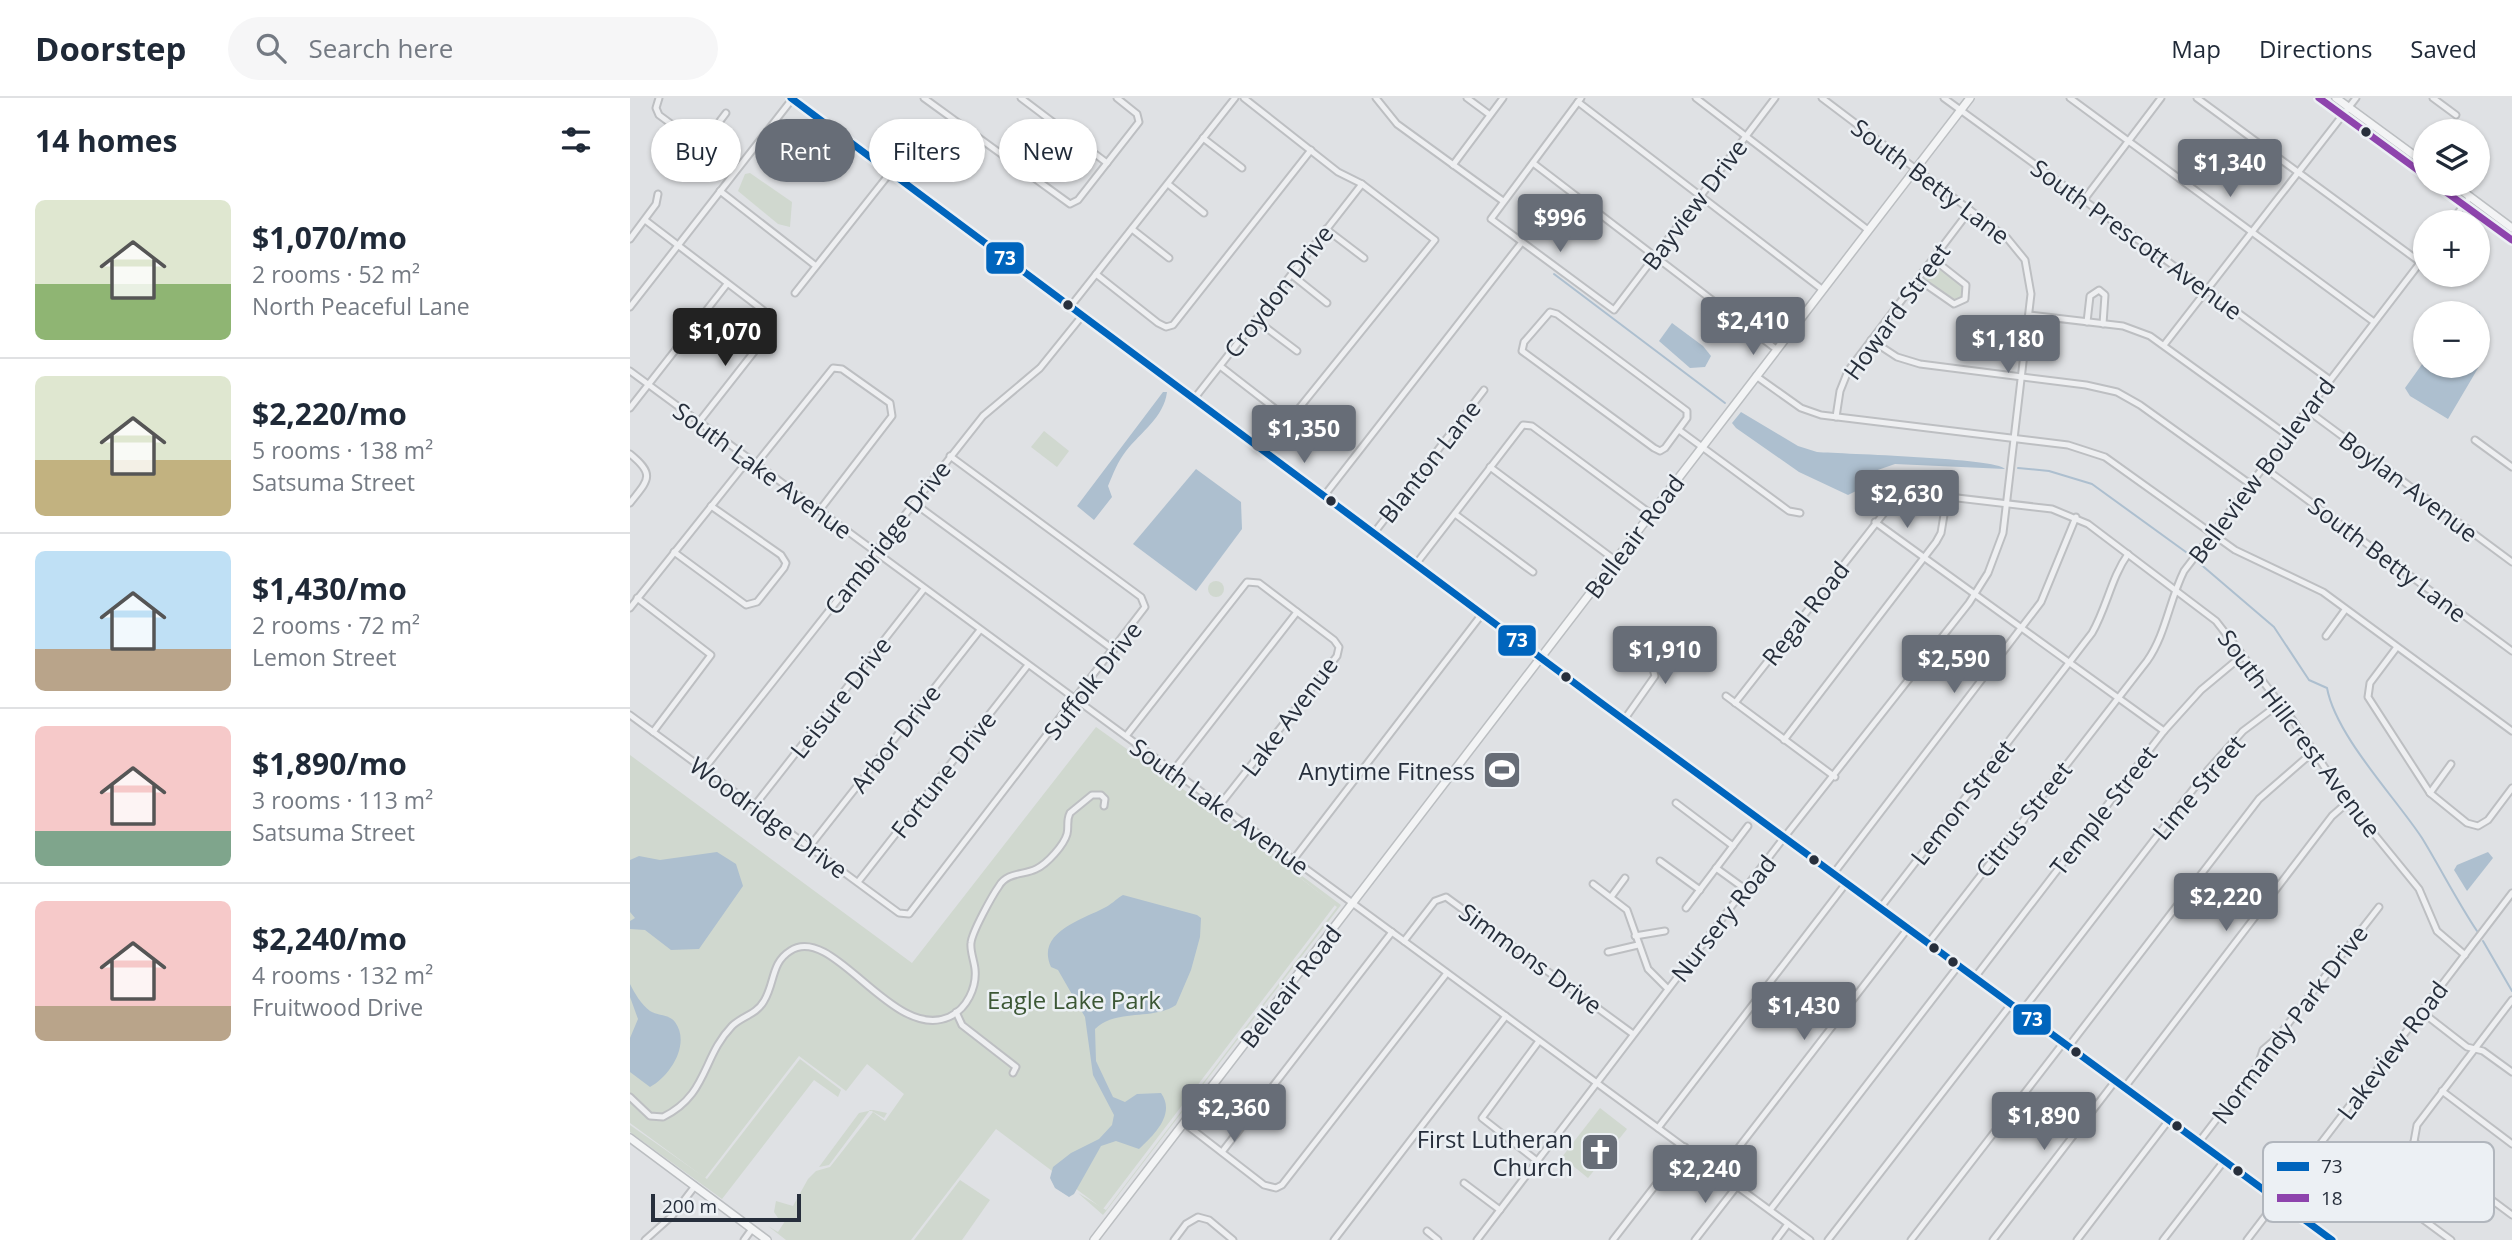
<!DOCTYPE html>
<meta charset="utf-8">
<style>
:root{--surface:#fff;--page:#f6f6f7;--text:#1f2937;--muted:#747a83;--line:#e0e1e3;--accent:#676d77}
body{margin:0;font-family:"Open Sans",sans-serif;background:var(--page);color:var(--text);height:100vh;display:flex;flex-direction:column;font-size:26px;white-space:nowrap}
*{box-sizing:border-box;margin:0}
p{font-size:23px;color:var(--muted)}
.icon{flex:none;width:38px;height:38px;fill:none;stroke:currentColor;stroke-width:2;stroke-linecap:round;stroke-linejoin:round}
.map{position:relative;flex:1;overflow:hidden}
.panel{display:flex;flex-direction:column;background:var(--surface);width:630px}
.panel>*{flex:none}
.top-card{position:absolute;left:21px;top:21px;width:665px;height:63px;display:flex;gap:14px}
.tools{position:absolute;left:1783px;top:21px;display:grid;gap:14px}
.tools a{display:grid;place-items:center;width:77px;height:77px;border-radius:50%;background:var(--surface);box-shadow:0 2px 5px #0004;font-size:35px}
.scale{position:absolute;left:21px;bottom:18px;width:150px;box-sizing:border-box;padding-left:7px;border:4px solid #272f3c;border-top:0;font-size:19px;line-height:24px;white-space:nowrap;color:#272f3c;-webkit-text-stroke:5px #ecf0f4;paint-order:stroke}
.price{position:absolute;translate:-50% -60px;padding:0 16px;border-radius:7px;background:var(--accent);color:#fff;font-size:23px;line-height:46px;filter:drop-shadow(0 2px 4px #0008)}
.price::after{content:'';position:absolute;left:50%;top:42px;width:21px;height:16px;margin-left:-10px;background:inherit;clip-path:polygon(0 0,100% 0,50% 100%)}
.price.selected{background:#222;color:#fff}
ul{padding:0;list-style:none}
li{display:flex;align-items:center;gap:21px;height:175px;padding:0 35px}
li+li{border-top:2px solid var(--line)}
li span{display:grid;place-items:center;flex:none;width:196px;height:140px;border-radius:10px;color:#555}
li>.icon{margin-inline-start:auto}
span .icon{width:84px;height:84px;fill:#fffc;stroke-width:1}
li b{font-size:30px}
h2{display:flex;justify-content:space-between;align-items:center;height:84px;padding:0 35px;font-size:30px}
.chip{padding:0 24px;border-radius:32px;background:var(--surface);box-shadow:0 2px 5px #0004;font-size:24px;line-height:63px}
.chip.selected{background:var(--accent);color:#fff}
header{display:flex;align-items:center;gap:42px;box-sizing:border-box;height:98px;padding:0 35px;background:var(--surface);border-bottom:2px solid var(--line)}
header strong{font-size:33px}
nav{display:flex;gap:38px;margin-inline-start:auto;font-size:24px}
.search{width:490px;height:63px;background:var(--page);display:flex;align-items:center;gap:18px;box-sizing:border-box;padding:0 24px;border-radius:38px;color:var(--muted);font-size:26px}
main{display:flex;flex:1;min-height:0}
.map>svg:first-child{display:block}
.green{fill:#d0d8cf}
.water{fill:#adbfcf}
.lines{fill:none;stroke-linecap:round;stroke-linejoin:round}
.stream{stroke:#adbfcf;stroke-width:2}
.minor-casing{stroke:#bdbfc2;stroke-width:9}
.major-casing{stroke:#bbbec1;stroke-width:10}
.minor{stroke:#eeeff1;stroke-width:5}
.major{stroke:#f3f4f5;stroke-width:7}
.bus-1-casing{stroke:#ecf0f4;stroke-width:12}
.bus-2-casing{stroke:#ecf0f4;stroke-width:12}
.bus-1{stroke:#0065bd;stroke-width:7}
.bus-2{stroke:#8e44ad;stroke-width:7}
.bus-dot{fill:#272f3c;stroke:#ecf0f4;stroke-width:2.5}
.labels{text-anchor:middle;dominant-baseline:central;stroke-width:5;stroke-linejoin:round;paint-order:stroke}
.street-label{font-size:24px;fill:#272f3c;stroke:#ecf0f4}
.poi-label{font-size:24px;fill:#272f3c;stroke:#ecf0f4;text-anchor:end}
.park-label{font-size:24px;fill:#3c5735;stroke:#ecf0f4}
.key{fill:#ecf0f4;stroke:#b1b6bd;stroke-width:2}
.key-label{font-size:19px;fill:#272f3c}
.line-badge{stroke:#ecf0f4;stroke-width:2.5}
.badge-label{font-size:19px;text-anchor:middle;font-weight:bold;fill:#fff}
</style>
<header>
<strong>Doorstep</strong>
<div class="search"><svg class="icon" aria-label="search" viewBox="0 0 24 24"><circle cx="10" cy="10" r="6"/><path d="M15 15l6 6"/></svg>Search here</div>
<nav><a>Map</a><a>Directions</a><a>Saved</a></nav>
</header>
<main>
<section class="panel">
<h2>14 homes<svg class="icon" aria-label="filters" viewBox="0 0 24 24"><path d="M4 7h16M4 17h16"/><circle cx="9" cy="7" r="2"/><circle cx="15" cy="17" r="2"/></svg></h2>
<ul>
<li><span style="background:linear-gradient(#dfe7d0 60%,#8fb573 0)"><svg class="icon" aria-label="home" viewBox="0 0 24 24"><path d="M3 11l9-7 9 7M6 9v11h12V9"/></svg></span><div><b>$1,070/mo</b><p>2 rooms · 52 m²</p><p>North Peaceful Lane</p></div></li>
<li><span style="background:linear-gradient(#dfe7d0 60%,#c2b280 0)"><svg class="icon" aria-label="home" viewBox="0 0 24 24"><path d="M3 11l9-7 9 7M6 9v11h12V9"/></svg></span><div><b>$2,220/mo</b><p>5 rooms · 138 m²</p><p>Satsuma Street</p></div></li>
<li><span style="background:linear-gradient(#bfe0f5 70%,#b9a48a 0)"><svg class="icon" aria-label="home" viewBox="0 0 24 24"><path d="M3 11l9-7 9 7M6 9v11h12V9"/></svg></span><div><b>$1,430/mo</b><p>2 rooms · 72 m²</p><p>Lemon Street</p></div></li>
<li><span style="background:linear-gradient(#f6c9c9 75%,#7fa58c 0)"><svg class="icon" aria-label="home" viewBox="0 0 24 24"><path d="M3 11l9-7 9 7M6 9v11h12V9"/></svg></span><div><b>$1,890/mo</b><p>3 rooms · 113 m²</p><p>Satsuma Street</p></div></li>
<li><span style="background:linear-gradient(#f6c9c9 75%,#b9a48a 0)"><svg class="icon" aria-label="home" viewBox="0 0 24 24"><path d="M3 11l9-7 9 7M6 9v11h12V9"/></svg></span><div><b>$2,240/mo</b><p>4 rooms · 132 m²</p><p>Fruitwood Drive</p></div></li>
</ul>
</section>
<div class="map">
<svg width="1882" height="1142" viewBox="0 0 1882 1142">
<rect width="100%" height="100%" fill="#dfe1e4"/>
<!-- green -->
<g class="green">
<path d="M120,75L162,104L160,129L148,126L108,93L115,76Z"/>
<path d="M1303,167L1332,187L1333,200L1324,203L1295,183L1294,179Z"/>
<path d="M414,333L439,353L427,369L401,349Z"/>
<circle cx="586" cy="491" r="8"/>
<path d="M466,629L592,719L705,807L473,1111L366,1031L281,1142H156L138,1128L148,1134L157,1120H148L144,1114L146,1103L163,1108L178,1081L186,1073L200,1069L243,1014L255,1023L274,996L237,966L216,993L169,958L75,1080L0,1025V657L282,865Z"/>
<path d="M605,728L711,807L473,1117L448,1095L476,1112L707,809Z"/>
<path d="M170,961L211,992L208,999L184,982L92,1101L0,1034V1027L77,1081Z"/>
<path d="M970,1010L997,1031L958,1080L932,1059Z"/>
<path d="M243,1012L257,1015L254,1020L240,1012L199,1067L189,1069L229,1015Z"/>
<path d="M330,1082L360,1102L332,1142H284Z"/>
</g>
<!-- water -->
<g class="water">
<path d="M1836,207L1850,214L1855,242L1854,260L1818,321L1780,298L1775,290L1795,262L1796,268H1848V215H1830Z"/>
<path d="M1042,225L1073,248L1081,258L1075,269L1060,270L1029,243Z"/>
<path d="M533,294H537C534,319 511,334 496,353C488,363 483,376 478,388L482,399L464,422L447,408Z"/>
<path d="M1111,314L1168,348L1187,354C1213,356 1367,360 1375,371L1265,366L1242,374L1228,392L1218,397L1169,374L1106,330L1102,325Z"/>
<path d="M566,371L611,404L612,431L566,493L503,446Z"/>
<path d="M87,754L106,766L113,788L69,851L41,852L15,832L0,831V823L5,820L0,814V762L9,758L30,762Z"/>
<path d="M1858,754L1863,760L1837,793L1824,772L1827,767Z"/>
<path d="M493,797L567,817L571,820L570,839L561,872L546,907C522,923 487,910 465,931L466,963L483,999L495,1004L507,996L531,995C546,1016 524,1037 509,1051L486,1043L471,1048L444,1096L439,1099L425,1090L420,1080L423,1069L441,1055L469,1041L482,1027L484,1017L463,977L455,919L428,872L421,869C405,834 454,821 474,810C481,807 486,801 493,797Z"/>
<path d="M0,886C5,896 11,906 20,913C28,918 39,916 45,924C61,946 40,978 20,989L0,974V940L8,921L0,899Z"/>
</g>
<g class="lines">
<!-- stream -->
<g class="stream">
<path d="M924,176L1095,305"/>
<path d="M1388,370L1419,373L1462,386L1560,457"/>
<path d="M1568,464L1644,529L1679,582L1697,590C1706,638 1765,699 1792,740C1811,771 1827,803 1847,833"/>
<path d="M1853,843L1882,893"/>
</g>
<!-- minor casing -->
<g class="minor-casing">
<g id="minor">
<path d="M29,0L26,10L29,17L105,73"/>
<path d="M161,0L974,607L1702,1142"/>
<path d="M294,0L440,106L448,102L509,24L507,16L487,0"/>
<path d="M391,0L477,65"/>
<path d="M746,0L767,26L873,103"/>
<path d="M837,0L860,17"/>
<path d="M951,0L861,121L984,212L1145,0"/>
<path d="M1066,0L1238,132"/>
<path d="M1314,0L1700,282"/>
<path d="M1440,0L1744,224"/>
<path d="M1567,0L1790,164"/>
<path d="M1803,0L1826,17"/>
<path d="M948,4L1193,192"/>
<path d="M573,40L612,70"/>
<path d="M71,48L96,15"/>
<path d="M903,65L1146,251"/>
<path d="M823,67L873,0"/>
<path d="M538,86L574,115"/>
<path d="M90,93L186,168"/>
<path d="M1453,103L1531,0"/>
<path d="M15,122L134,213L140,223L138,236L69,324"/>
<path d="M1821,124L1840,99"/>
<path d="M502,131L539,160"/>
<path d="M696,131L734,160"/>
<path d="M0,141L26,106L28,96"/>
<path d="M466,176L528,225L536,229L543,227L681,52"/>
<path d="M662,177L697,205"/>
<path d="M1288,181L1324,206L1335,201L1336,187L1303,161"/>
<path d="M165,195L260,75"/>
<path d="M0,209L163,0"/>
<path d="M440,209L605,0"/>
<path d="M920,214L927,216L1057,313V320L1035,350L1030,353L1024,350L892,253L894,244Z"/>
<path d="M1399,217L1493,228L1520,238L1657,337"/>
<path d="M626,222L667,253"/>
<path d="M1457,224L1460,198L1469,192L1475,197L1473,226"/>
<path d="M1241,242L1267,259L1290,266L1456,287L1487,294L1510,307L1620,386"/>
<path d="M1534,247L1726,0"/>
<path d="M590,268L648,313L662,319L805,142L732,86L708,74L614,0"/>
<path d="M0,273L1180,1142"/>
<path d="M1126,278L1171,310L1191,317L1438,347L1475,359L1605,452L1693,494L1882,633"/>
<path d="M564,301L732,86"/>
<path d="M0,310L97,186"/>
<path d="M1677,312L1882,464"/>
<path d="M1206,319L1210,293L1218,273L1340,112"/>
<path d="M1049,332L1159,413L1170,415"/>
<path d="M1845,342L1882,369"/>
<path d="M0,356C26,377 18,382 0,405"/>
<path d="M126,366L203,270L212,271L260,305L262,318L189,413"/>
<path d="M860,369L985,462"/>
<path d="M1633,369L1882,553"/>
<path d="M694,398L892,144"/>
<path d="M284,405L484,552"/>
<path d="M825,416L903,474"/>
<path d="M1245,424L1534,633"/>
<path d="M744,435L854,292"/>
<path d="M44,454L116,507L127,504L154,470L156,465L151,457L81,408"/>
<path d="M786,466L893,327L902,328L1021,416"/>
<path d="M7,500L81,557L23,634"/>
<path d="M0,510L119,361"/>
<path d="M1696,538L1715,512"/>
<path d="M1767,549L1740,585L1738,599L1800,695L1837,725L1848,728L1858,722L1882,690"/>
<path d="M1096,598L1205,679"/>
<path d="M1105,605L1269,396L1276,394L1422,411L1458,426L1586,523L1662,621L1718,704L1789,791L1807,833L1835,857"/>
<path d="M0,617L269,815L279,816L515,509L511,499L320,358"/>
<path d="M994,622L1025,578L1023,571L1007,558"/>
<path d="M496,638L617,484L629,485L704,542L709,549L707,558L589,708"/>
<path d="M1154,642L1306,444L1311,435L1317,399"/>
<path d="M74,671L353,318L410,270L452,218"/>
<path d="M543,673L667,514"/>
<path d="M1800,695L1821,666"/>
<path d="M1046,705L1103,748"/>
<path d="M125,707L294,491"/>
<path d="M180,748L350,532"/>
<path d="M663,762L852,516"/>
<path d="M1030,763L1070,792"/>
<path d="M1086,770L1115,791"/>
<path d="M1204,775L1411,504L1446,419"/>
<path d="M228,784L398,567"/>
<path d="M963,786L997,812L1018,871L1038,891"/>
<path d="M981,799L995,780"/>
<path d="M1251,809L1462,535C1477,509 1481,480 1498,456"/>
<path d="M1056,810L1118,728"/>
<path d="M1005,838L1035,833"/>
<path d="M774,843L805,803L816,799L1003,936"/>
<path d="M1299,844L1517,563C1536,536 1539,503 1554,473L1796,157"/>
<path d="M978,854L1008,847"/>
<path d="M1346,878L1534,633L1571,592L1613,557"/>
<path d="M1392,913L1578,672L1613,633L1649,606"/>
<path d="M326,914L332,927L386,969L383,975"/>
<path d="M1792,914L1837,949L1853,953L1882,974"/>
<path d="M1439,948L1629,701L1683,654"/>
<path d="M1495,989L1702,718L1718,704"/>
<path d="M1812,993L1882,1046"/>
<path d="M0,999L20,1018L33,1019C78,997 72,959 102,928C112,918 126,917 134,903C145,885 141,865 160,853C203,824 262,944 319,919C337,911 347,889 345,871C344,862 340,853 341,845C342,834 362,798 369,788C377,774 394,777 406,771C417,766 434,747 437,736C439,728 436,723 440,715L462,697H471L475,701L474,708"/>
<path d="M554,1025L634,1087L646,1090L652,1087L817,875"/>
<path d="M1028,1030L1217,784"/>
<path d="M1569,1044L1628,967L1633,952L1647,940L1749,809"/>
<path d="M1784,1044L1882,1117"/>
<path d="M592,1054L762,834"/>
<path d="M907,1063L852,1020L909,943"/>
<path d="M1089,1075L1279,829"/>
<path d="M834,1085L870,1112"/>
<path d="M1140,1112L1329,867"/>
<path d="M797,1133L808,1142"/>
<path d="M15,1142L42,1118L65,1088"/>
<path d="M114,1142L122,1131"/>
<path d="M544,1142L556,1126L568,1119L579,1122L603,1142"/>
<path d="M704,1142L876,918"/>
<path d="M847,1142L1149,746L1339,505L1358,475L1373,435L1401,196L1395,162L1377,140L1192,0"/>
<path d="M983,1142L1055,1049"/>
<path d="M1065,1142L1107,1088"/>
<path d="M1146,1142L1158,1126"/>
<path d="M1198,1142L1382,905"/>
<path d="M1281,1142L1434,944"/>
<path d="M1363,1142L1486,982"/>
<path d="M1447,1142L1539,1022"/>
<path d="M1533,1142L1594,1063"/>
<path d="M1617,1142L1882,795"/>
<path d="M1821,1142L1764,1100L1758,1085L1783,1049L1787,1027L1882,902"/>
</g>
</g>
<!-- major casing -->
<g class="major-casing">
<g id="major">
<path d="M1689,0L1796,78"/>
<path d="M1706,0L1796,66"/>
<path d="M1805,86L1882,142"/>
<path d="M1823,86L1882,130"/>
<path d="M0,1040L137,1142"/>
<path d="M464,1142L1340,0"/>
</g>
</g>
<!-- minor -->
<use href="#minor" class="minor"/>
<!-- major -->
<use href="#major" class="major"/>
<!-- bus-1 casing -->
<g class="bus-1-casing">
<path id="bus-1" d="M161,0L974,607L1702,1142"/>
</g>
<!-- bus-2 casing -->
<g class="bus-2-casing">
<g id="bus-2">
<path d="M1689,0L1796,78"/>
<path d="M1805,86L1882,142"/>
</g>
</g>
<!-- bus-1 -->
<use href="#bus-1" class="bus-1"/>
<!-- bus-2 -->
<use href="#bus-2" class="bus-2"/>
</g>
<!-- icons -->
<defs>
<g id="stadium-square" transform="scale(2.0125)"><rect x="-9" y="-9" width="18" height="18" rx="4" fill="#676d77" stroke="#ecf0f4"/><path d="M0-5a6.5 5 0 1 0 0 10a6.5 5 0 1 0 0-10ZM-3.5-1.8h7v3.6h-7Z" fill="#fff"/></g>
<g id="church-square" transform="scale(2.0125)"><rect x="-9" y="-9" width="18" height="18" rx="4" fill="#676d77" stroke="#ecf0f4"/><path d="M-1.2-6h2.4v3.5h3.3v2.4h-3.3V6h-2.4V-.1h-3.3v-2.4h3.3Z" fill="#fff"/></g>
</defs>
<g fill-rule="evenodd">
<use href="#stadium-square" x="872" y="672"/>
<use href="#church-square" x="970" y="1054"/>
</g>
<!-- markers -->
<g class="bus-dot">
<circle cx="1736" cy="34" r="6"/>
<circle cx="438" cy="207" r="6"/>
<circle cx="701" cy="403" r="6"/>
<circle cx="936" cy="579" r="6"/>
<circle cx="1184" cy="762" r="6"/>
<circle cx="1304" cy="850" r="6"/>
<circle cx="1323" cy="864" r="6"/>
<circle cx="1446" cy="954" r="6"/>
<circle cx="1547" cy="1028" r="6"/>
<circle cx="1608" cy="1073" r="6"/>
</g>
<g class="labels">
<!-- street labels -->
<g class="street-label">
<text transform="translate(1301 83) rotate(37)">South Betty Lane</text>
<text transform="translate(1064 106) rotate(-53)">Bayview Drive</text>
<text transform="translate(1507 141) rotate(36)">South Prescott Avenue</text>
<text transform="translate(648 193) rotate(-52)">Croydon Drive</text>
<text transform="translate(1266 213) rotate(-54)">Howard Street</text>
<text transform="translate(799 363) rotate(-52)">Blanton Lane</text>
<text transform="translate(133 372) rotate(36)">South Lake Avenue</text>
<text transform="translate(1631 372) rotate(-53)">Belleview Boulevard</text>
<text transform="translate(1779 388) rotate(37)">Boylan Avenue</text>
<text transform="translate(1004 438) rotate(-53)">Belleair Road</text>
<text transform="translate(257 439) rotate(-52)">Cambridge Drive</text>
<text transform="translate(1758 461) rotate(37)">South Betty Lane</text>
<text transform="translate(1175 515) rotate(-52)">Regal Road</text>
<text transform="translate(462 582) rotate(-52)">Suffolk Drive</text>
<text transform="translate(210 599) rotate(-52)">Leisure Drive</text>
<text transform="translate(659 618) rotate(-53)">Lake Avenue</text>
<text transform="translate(1670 635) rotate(53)">South Hillcrest Avenue</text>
<text transform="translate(265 640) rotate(-52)">Arbor Drive</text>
<text transform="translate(313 676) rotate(-52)">Fortune Drive</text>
<text transform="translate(1568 689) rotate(-50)">Lime Street</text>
<text transform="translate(1332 704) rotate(-52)">Lemon Street</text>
<text transform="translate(590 708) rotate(36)">South Lake Avenue</text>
<text transform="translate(1473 712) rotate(-52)">Temple Street</text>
<text transform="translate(139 719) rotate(36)">Woodridge Drive</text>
<text transform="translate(1393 721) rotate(-52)">Citrus Street</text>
<text transform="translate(1093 820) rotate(-52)">Nursery Road</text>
<text transform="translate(901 860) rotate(36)">Simmons Drive</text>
<text transform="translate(660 888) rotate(-52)">Belleair Road</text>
<text transform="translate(1659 926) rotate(-53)">Normandy Park Drive</text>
<text transform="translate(1762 952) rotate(-53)">Lakeview Road</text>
</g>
<!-- poi labels -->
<g class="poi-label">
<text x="845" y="672">Anytime Fitness</text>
<text x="943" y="1040">First Lutheran<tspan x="943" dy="28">Church</tspan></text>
</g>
<!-- park labels -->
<g class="park-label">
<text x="444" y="901">Eagle Lake Park</text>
</g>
</g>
<!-- legend -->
<rect x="1633" y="1044" width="231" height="80" rx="10" class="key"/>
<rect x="1647" y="1064" width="32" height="9" fill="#0065bd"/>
<rect x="1647" y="1096" width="32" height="8" fill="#8e44ad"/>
<g class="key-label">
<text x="1691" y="1075">73</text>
<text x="1691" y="1107">18</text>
</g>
<g class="line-badge">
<rect x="355" y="143" width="40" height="34" rx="7" fill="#0065bd"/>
<rect x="867" y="526" width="40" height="33" rx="7" fill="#0065bd"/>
<rect x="1382" y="905" width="40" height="33" rx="7" fill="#0065bd"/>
</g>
<g class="badge-label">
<text x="375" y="167">73</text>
<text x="887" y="549">73</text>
<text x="1402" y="928">73</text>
</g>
</svg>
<div class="tools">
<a><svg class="icon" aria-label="layers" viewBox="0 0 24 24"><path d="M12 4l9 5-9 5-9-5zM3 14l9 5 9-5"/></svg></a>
<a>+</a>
<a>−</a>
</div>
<div class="scale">200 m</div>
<b class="price" style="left:1600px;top:101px">$1,340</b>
<b class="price" style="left:930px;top:156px">$996</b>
<b class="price" style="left:1123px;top:259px">$2,410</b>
<b class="price selected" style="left:95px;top:270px">$1,070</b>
<b class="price" style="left:1378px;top:277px">$1,180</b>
<b class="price" style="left:674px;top:367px">$1,350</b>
<b class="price" style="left:1277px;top:432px">$2,630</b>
<b class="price" style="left:1035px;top:588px">$1,910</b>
<b class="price" style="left:1324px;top:597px">$2,590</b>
<b class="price" style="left:1596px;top:835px">$2,220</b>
<b class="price" style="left:1174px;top:944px">$1,430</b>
<b class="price" style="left:604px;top:1046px">$2,360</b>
<b class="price" style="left:1414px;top:1054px">$1,890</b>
<b class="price" style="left:1075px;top:1107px">$2,240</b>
<div class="top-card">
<a class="chip">Buy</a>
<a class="chip selected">Rent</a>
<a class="chip">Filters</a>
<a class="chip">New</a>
</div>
</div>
</main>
